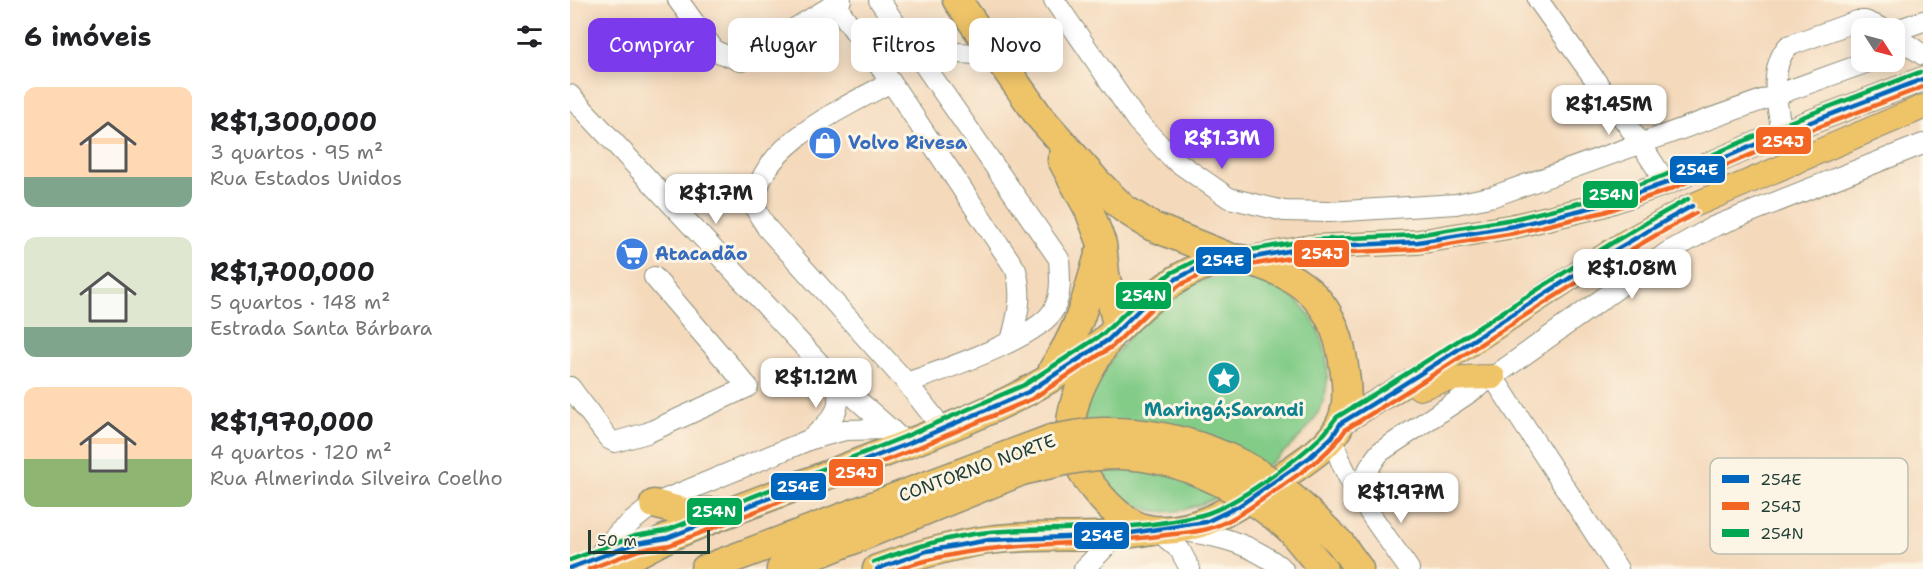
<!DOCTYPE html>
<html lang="pt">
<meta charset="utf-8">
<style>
:root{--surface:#fff;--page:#f2f2f2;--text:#202124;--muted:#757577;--accent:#7c3aed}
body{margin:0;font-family:"Shantell Sans",sans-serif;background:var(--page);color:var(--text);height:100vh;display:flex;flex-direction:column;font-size:22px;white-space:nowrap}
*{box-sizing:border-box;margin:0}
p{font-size:20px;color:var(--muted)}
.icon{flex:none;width:33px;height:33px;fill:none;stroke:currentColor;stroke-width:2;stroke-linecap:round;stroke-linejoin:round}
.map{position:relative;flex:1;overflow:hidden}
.drawer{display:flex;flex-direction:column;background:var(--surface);width:570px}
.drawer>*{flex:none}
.guide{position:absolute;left:18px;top:18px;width:570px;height:54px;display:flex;gap:12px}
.needle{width:39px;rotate:126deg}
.buttons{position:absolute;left:1281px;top:18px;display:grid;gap:12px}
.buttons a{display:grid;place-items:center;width:54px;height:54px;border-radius:12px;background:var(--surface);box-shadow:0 3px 15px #0003;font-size:30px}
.scale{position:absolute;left:18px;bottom:15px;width:122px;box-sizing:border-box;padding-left:6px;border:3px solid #1f3d34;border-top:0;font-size:16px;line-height:21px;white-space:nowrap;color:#1f3d34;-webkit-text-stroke:4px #fcf5e5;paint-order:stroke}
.price{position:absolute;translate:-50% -51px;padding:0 14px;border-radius:12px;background:#fff;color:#222;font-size:20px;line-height:39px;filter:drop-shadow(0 2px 3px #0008)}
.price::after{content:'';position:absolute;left:50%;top:36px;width:18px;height:14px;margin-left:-9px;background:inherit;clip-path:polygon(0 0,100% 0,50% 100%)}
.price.on{background:var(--accent);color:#fff}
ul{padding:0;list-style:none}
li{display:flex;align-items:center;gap:18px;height:150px;padding:0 24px}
li span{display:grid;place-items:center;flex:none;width:168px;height:120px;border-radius:12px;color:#555}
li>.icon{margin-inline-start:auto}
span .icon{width:72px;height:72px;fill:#fffc;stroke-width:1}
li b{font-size:26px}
h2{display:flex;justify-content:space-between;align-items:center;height:72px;padding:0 24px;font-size:26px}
.chip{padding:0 21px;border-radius:12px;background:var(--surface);box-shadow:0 3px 15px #0003;font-size:21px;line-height:54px}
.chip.on{background:var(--accent);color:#fff}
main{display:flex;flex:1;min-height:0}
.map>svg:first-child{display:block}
.green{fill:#83cc88;stroke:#51845e;stroke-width:1.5}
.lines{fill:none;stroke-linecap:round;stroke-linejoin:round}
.minor-casing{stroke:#8a8b78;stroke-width:22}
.major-casing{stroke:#8a8b78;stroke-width:26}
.highway-casing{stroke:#8a8b78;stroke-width:31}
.minor{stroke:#fff;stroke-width:20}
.major{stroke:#efc469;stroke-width:24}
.highway{stroke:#efc469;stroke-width:28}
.highway-bridge-casing{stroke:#8a8b78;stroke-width:31;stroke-linecap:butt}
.highway-bridge{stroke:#efc469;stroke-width:28}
.bus-1-casing{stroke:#fcf5e5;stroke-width:9}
.bus-2-casing{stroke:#fcf5e5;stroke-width:9}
.bus-3-casing{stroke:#fcf5e5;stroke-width:9}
.bus-1{stroke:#0065bd;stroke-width:4.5}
.bus-2{stroke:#f26522;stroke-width:4.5}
.bus-3{stroke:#00a651;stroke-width:4.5}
.labels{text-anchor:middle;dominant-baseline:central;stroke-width:6;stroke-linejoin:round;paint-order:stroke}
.shop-label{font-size:18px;font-weight:bold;fill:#366cbe;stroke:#fcf5e5;text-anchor:start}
.culture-label{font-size:18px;font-weight:bold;fill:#0d838f;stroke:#fcf5e5}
.street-label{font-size:18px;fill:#1f3d34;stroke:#fcf5e5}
.key{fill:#fcf5e5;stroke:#babeb0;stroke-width:1.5}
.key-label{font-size:16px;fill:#1f3d34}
.line-badge{stroke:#fcf5e5;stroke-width:2}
.badge-label{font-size:16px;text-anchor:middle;font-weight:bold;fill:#fff}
</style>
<main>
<section class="drawer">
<h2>6 imóveis<svg class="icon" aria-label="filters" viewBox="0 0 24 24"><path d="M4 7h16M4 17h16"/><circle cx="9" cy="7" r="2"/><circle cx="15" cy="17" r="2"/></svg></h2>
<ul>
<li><span style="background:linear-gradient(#ffd9b3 75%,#7fa58c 0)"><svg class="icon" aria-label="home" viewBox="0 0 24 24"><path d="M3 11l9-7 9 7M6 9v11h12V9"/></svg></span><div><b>R$1,300,000</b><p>3 quartos · 95 m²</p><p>Rua Estados Unidos</p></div></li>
<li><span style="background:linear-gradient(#dfe7d0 75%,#7fa58c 0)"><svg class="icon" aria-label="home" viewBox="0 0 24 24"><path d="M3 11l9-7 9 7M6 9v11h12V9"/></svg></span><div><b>R$1,700,000</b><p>5 quartos · 148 m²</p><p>Estrada Santa Bárbara</p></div></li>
<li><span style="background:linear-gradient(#ffd9b3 60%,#8fb573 0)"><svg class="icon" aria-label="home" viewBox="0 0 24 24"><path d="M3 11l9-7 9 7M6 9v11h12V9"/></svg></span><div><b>R$1,970,000</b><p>4 quartos · 120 m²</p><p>Rua Almerinda Silveira Coelho</p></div></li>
</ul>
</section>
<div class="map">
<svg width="1353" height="569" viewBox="0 0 1353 569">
<rect width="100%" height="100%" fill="#fcf5e5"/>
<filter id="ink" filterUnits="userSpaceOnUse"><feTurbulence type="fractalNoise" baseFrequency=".0167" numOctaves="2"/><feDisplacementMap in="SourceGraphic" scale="12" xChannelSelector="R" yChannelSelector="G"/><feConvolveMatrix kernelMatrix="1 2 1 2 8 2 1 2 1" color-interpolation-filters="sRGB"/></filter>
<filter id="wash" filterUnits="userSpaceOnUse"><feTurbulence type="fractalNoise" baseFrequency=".008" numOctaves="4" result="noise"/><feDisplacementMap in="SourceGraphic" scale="24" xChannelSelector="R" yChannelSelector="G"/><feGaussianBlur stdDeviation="1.35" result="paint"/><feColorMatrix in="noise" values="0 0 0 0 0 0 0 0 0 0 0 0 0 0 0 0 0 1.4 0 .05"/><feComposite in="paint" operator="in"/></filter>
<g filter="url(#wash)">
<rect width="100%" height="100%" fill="#f4d9bb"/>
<!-- green -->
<path class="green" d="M669,276C684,279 698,282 712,290C754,313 771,375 746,416C723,454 650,505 606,511C581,515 558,503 540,486C526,472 515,451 514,430C511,379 587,295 633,280C645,277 657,277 669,276Z"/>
</g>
<g filter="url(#ink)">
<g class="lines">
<!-- minor casing -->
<g class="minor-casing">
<g id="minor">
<path d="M108,0L145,51L171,61L265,4"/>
<path d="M271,0L265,4L321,82C279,105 180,149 186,208C187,214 194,222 197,228L337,383L373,429"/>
<path d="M309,0L489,259C490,276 492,293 484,309C470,338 369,371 337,383"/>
<path d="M484,0L567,121L603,159L659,198L714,211L759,212L886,204L924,196L1298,62"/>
<path d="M968,0L1071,144L1096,183"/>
<path d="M1324,31L1353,21"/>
<path d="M1324,35L1353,55"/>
<path d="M347,51L426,55"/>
<path d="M321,82L446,270C453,296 448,315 441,341"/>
<path d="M0,95L265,380L337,444"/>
<path d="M1212,133C1207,105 1198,69 1218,46L1287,21H1295L1312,28"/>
<path d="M923,377L1048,569"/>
<path d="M0,387L39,439L45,442L77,433L178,387L84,277"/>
<path d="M762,437C776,486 810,527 839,569"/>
<path d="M242,438C262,419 275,410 265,380"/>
<path d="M792,500C793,479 797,468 810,452L923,377L1098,252L1143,227L1353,144"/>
<path d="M587,530L610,550L620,569"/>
<path d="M614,531C651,536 684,545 713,569"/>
<path d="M25,559L50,531L84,504L241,439L275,430L321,429"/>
<path d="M0,568L37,554"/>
<path d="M514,569L547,535"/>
</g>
</g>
<!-- major casing -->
<g class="major-casing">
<g id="major">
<path d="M674,259L740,247L848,242L944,226L1032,205L1096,183L1212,133L1353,79"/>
<path d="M850,388C877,377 894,378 923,377"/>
<path d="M771,423L871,363L1054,243L1117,208L1353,107"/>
</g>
</g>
<!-- highway casing -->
<g class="highway-casing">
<g id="highway">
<path d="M387,0L469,116L526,181L553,208L581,226L661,258"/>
<path d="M492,160L519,210L532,244L535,274L548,329"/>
<path d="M483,369C511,327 515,302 529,255"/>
<path d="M84,504L114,512H150"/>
<path d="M736,510L770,543L789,569"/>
<path d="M720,529L753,569"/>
<path d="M37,569C58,559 78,547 99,537C156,512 217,491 275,468C372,430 477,396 553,324C583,295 616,266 658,259C670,257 681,262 692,265C744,283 767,313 774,367C777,385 779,405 771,422C761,447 731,463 710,478C672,503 631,534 583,530C562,528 544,512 531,497C481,441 500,395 538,340"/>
<path d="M135,569L481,439"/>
<path d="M211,569L452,471"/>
<path d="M307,569C344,556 380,545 419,540C473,533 527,541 581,530"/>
</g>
</g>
<!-- minor -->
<use href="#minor" class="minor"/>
<!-- major -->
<use href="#major" class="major"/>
<!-- highway -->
<use href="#highway" class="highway"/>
<!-- highway-bridge casing -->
<g class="highway-bridge-casing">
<g id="highway-bridge">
<path d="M481,439C497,437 514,432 531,432C606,430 682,458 736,510"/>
<path d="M452,471C484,463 516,455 548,455C611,456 674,489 720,529"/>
</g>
</g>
<!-- highway-bridge -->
<use href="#highway-bridge" class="highway-bridge"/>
<!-- bus-1 casing -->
<g class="bus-1-casing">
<g id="bus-1">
<path d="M0,568L67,543L97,538L337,444L458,392L538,340L581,298L606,279L632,266L661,258L674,259L740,247L848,242L944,226L1032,205L1096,183L1212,133L1353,79"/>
<path d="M307,569L357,551L419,540L547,535L636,522L669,506L740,457L762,437L771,423C889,352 1001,272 1122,206"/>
</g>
</g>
<!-- bus-2 casing -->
<g class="bus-2-casing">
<g id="bus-2">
<path d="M19,569L69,550L100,545L340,451L462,399L543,346L586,304L610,285L635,273L662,266H675L741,254L849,249L945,233L1034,212L1099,190L1215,140L1353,87"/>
<path d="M329,569C415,538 507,548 596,535C609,533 624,533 637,529C664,522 689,501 712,486C736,469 760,454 776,429C894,358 1005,278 1126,213"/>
</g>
</g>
<!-- bus-3 casing -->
<g class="bus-3-casing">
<g id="bus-3">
<path d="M0,560L65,536L95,531L334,437L454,385L533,334L576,293L601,273L629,259L660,251H674L740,240L847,235L943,219L1030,198L1093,176L1209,126L1350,72"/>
<path d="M304,562C342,548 379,536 419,532C490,526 563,533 632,515C666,506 728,459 753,435C759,429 762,422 767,417C885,346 998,265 1118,199"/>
</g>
</g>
<!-- bus-1 -->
<use href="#bus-1" class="bus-1"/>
<!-- bus-2 -->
<use href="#bus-2" class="bus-2"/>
<!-- bus-3 -->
<use href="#bus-3" class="bus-3"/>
</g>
</g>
<!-- icons -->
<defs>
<g id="shop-disc" transform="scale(1.725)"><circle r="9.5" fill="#3f7fe0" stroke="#fcf5e5"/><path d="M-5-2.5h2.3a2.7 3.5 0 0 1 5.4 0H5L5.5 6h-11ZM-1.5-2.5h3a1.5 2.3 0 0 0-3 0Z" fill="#fff"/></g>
<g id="supermarket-disc" transform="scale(1.725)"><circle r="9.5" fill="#3f7fe0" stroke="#fcf5e5"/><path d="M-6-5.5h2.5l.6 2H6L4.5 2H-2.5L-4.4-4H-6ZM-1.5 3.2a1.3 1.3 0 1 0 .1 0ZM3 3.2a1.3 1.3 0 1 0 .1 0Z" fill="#fff"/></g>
<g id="sight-disc" transform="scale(1.725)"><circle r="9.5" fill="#0f9aa8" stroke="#fcf5e5"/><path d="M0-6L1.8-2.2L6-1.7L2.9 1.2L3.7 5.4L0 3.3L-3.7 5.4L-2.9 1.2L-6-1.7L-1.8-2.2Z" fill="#fff"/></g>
</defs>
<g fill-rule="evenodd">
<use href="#shop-disc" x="255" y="143"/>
<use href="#supermarket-disc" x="62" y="254"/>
<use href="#sight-disc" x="654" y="378"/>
</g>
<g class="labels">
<!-- shop labels -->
<g class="shop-label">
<text x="278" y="143">Volvo Rivesa</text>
<text x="85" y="254">Atacadão</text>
</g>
<!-- culture labels -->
<g class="culture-label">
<text x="654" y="410">Maringá;Sarandi</text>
</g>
<!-- street labels -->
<g class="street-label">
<text transform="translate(407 468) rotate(-20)">CONTORNO NORTE</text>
</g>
</g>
<!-- legend -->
<rect x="1140" y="458" width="198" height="96" rx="9" class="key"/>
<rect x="1152" y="475" width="27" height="8" fill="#0065bd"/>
<rect x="1152" y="502" width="27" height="8" fill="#f26522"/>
<rect x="1152" y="529" width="27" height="8" fill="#00a651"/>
<g class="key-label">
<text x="1190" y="485">254E</text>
<text x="1190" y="512">254J</text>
<text x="1190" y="539">254N</text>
</g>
<g class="line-badge">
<rect x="1185" y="126" width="57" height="29" rx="6" fill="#f26522"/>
<rect x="1099" y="155" width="57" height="29" rx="6" fill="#0065bd"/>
<rect x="1012" y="180" width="57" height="29" rx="6" fill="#00a651"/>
<rect x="723" y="239" width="57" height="29" rx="6" fill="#f26522"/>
<rect x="625" y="246" width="57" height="29" rx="6" fill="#0065bd"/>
<rect x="545" y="281" width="57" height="29" rx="6" fill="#00a651"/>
<rect x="258" y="458" width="56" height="29" rx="6" fill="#f26522"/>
<rect x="200" y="472" width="57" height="29" rx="6" fill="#0065bd"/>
<rect x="116" y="497" width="57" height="29" rx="6" fill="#00a651"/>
<rect x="503" y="521" width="57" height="29" rx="6" fill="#0065bd"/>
</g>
<g class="badge-label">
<text x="1213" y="147">254J</text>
<text x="1127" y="175">254E</text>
<text x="1041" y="200">254N</text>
<text x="752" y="259">254J</text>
<text x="653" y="266">254E</text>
<text x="574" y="301">254N</text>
<text x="286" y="478">254J</text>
<text x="228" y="492">254E</text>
<text x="144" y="517">254N</text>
<text x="532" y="541">254E</text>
</g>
</svg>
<div class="buttons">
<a><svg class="needle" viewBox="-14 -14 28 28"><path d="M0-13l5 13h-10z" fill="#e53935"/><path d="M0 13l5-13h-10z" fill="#757577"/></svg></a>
</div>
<div class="scale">50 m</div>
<b class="price" style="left:1039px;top:136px">R$1.45M</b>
<b class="price on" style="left:652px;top:170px">R$1.3M</b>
<b class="price" style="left:146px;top:225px">R$1.7M</b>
<b class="price" style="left:1062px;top:300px">R$1.08M</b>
<b class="price" style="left:246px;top:409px">R$1.12M</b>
<b class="price" style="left:831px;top:524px">R$1.97M</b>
<div class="guide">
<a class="chip on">Comprar</a>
<a class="chip">Alugar</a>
<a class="chip">Filtros</a>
<a class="chip">Novo</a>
</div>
</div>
</main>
